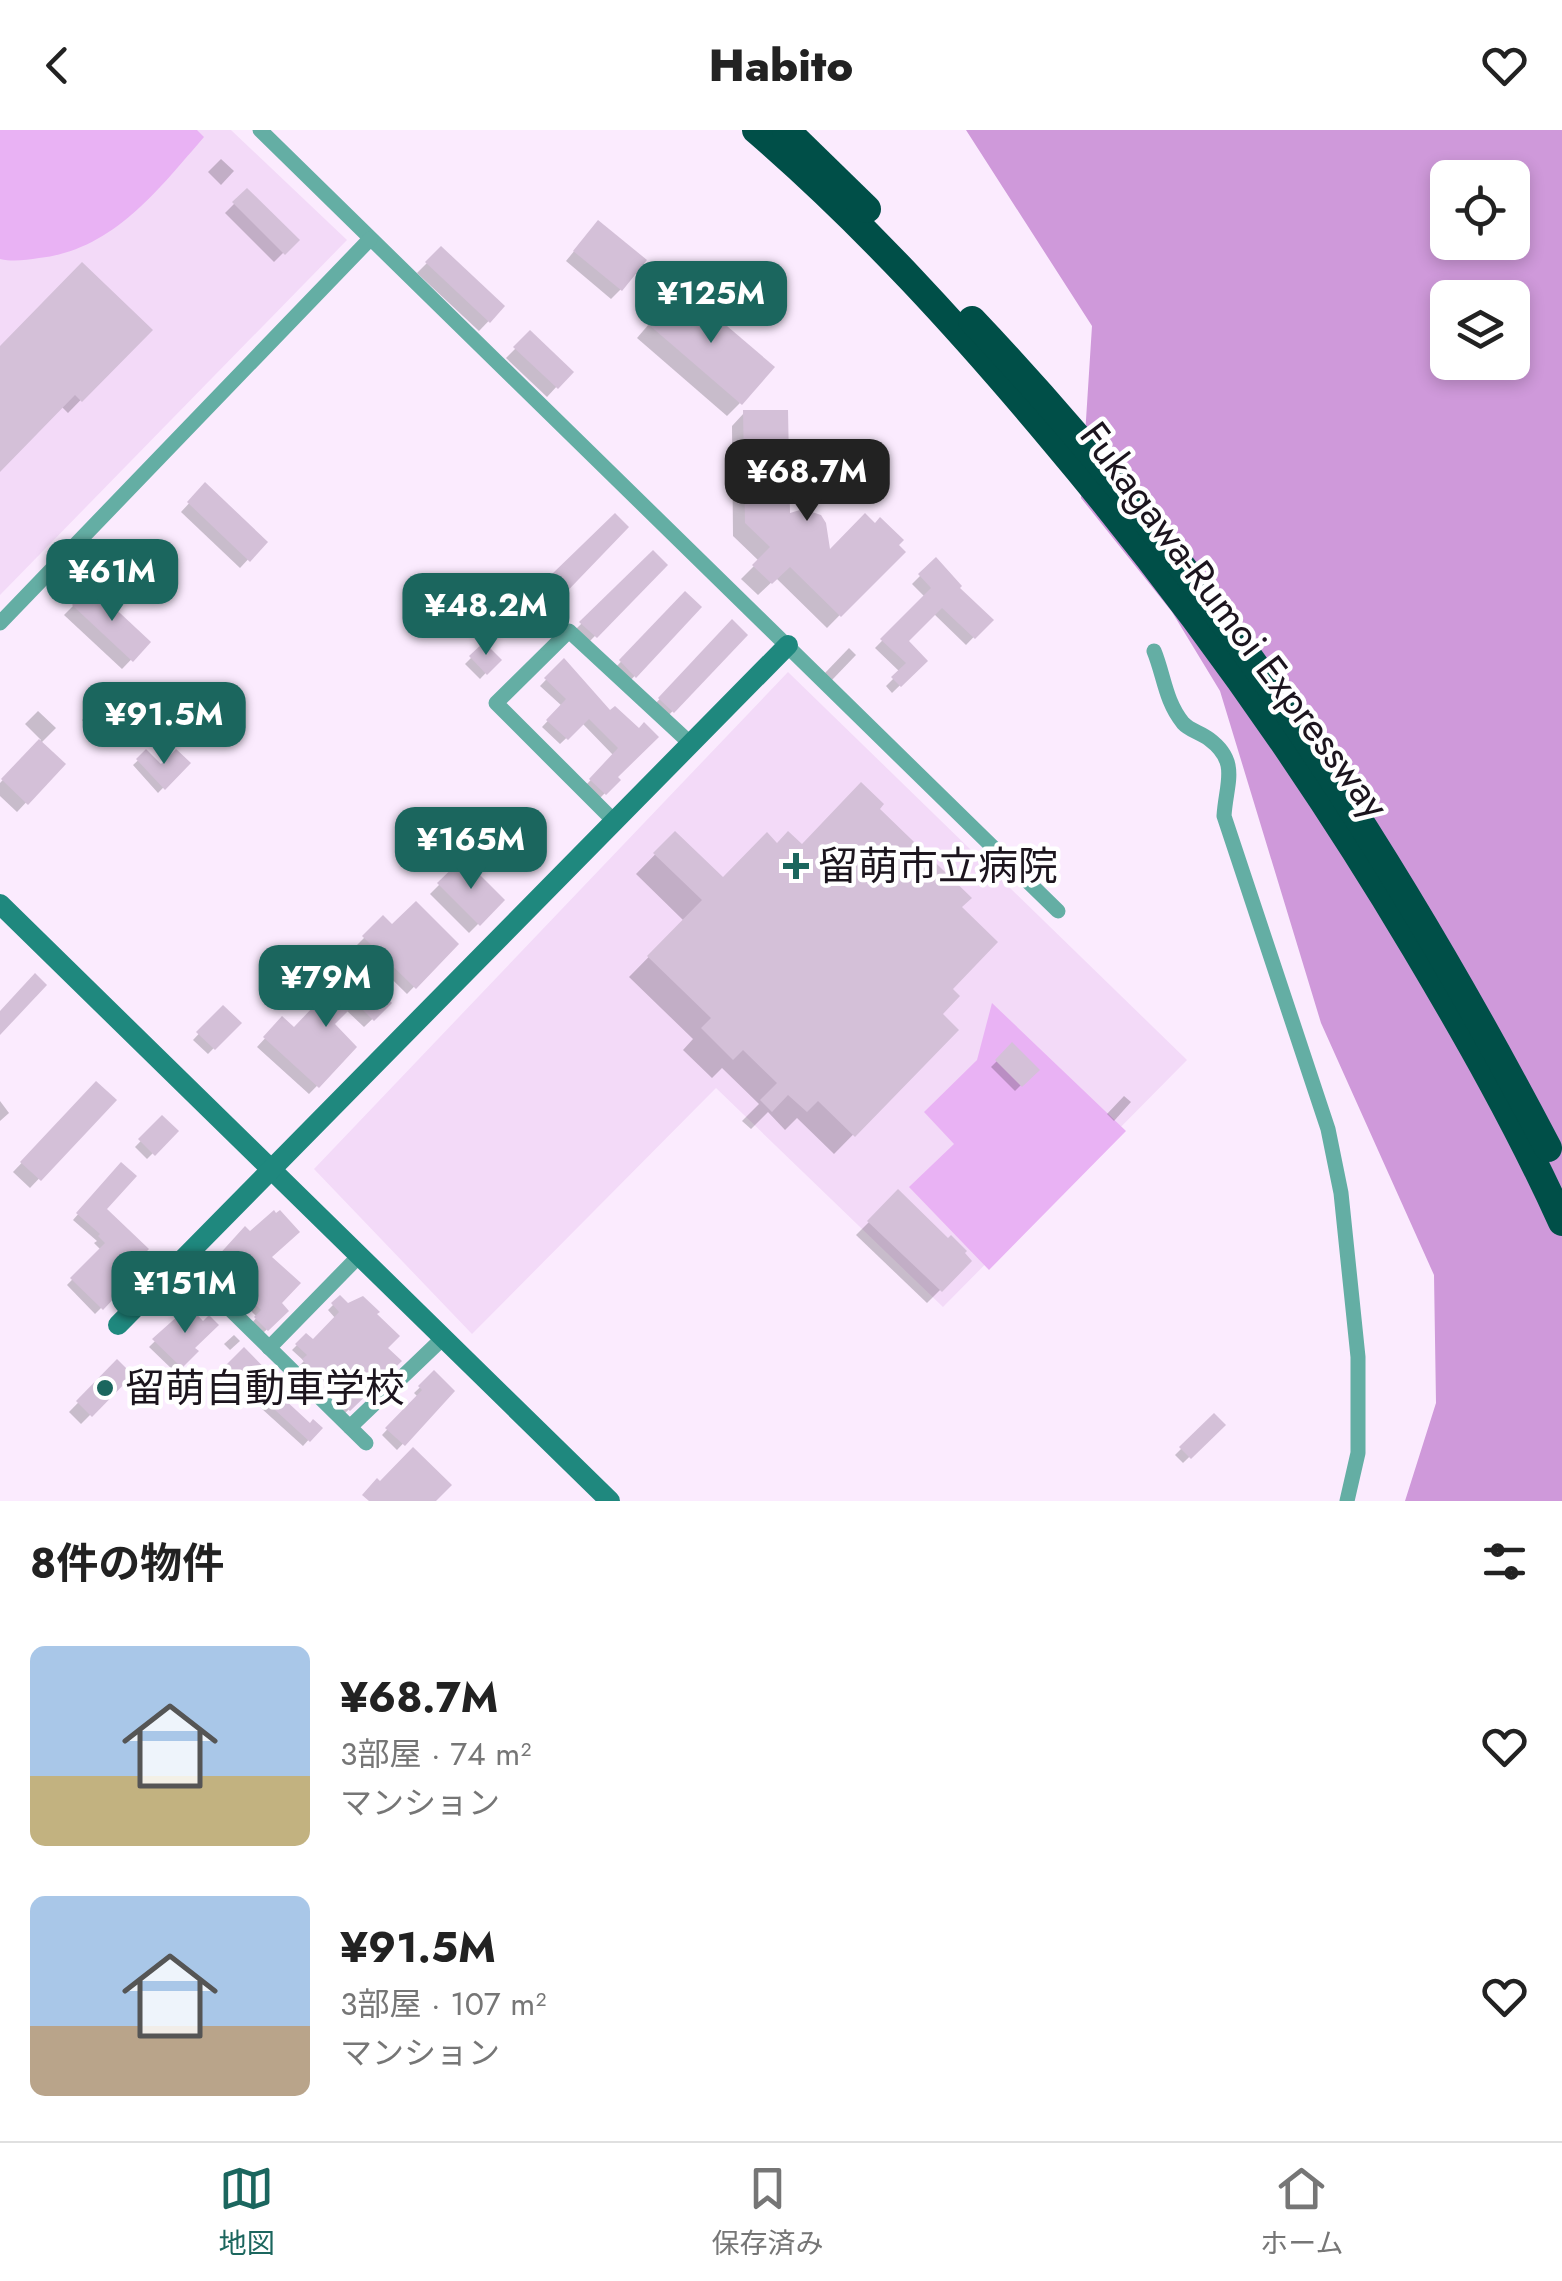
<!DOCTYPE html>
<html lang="ja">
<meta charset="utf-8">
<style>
:root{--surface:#fff;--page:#f2f2f2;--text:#222;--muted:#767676;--line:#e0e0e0;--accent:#1b665e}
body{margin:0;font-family:Jost,"Noto Sans JP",sans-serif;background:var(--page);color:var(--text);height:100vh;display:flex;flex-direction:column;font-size:38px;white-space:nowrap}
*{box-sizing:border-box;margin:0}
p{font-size:32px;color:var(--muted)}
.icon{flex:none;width:55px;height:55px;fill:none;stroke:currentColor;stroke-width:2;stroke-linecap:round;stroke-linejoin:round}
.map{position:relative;height:1371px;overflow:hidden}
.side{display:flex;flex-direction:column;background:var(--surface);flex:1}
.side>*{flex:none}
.buttons{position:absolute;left:1430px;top:30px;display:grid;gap:20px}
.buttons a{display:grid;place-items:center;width:100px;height:100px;border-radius:15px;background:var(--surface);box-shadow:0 5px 15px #0003;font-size:50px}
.price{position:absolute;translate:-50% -85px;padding:0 22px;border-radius:20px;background:var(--accent);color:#fff;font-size:32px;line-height:65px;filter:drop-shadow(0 2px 5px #0008)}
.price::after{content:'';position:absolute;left:50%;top:60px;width:30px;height:22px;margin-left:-15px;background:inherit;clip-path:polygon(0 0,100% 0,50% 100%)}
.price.current{background:#222;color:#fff}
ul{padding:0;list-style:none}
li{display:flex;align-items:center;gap:30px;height:250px;padding:0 30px}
li span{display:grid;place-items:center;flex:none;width:280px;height:200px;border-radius:15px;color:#555}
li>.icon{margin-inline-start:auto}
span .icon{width:120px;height:120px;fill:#fffc;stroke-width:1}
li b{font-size:42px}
h2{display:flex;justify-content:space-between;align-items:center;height:120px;padding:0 30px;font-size:42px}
header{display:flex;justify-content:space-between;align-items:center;height:130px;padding:0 30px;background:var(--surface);font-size:45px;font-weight:800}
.dock{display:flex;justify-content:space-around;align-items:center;height:140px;border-top:2px solid var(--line);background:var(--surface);font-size:28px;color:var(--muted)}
.dock a{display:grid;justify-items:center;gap:5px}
.dock .current{color:var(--accent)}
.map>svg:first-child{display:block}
.built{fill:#f3daf8}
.green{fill:#e9b2f4}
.forest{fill:#cf99da;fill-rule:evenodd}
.shadow{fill:#0003}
.building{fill:#d4c0d8}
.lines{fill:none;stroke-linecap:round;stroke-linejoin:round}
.street{stroke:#64aea4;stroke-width:15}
.secondary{stroke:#1f887e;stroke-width:20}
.highway{stroke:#004f48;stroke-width:28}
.poi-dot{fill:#1b665e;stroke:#fff;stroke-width:4}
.labels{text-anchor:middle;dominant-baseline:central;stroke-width:9;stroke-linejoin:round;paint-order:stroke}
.street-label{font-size:40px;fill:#1c151e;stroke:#fff}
.poi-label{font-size:40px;fill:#1c151e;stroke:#fff;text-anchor:start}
</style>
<header><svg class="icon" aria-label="back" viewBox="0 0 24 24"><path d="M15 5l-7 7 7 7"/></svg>Habito<svg class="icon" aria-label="heart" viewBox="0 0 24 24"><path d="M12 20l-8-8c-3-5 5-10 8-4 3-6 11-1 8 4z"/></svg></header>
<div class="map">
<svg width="1562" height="1371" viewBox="0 0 1562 1371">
<rect width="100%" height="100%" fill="#fbebfe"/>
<!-- built -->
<g class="built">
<path d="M0,0H231L347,110L0,465Z"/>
<path d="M788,542L1187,930L943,1177L716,958L472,1204L314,1039Z"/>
</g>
<!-- green -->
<g class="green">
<path d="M0,0H197L204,7C158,60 113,120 39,128C26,130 13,132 0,129Z"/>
<path d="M992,873L1126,1001L989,1140L909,1057L954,1014L924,982L977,930Z"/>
</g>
<!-- forest -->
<path class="forest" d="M966,0H1562V1371H1405L1436,1273L1434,1145L1321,893L1220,561L1172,482L1081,368L1092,196ZM1448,48H1512V112H1448ZM1448,168H1512V232H1448Z"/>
<!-- shadow -->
<g class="shadow">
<path d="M221,29L234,41L221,55L208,42Z"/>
<path d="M247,61L296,110L274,132L225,83Z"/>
<path d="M589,103L621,159L611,169L566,131Z"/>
<path d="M441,119L502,177L479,201L417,143Z"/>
<path d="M668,172L740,273L727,286L637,208Z"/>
<path d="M149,200L68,283L61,276L0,339V217Z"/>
<path d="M530,204L570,242L547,267L506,228Z"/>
<path d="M744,283L787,386L828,424L895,415L902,422L827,498L776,448L758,465L741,449L759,431L733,406L732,296Z"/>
<path d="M205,356L264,412L240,438L181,382Z"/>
<path d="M615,387L548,477L544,488L539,494L535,490L528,497L514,484Z"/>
<path d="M653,423L664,435L589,512L576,499Z"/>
<path d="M936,430L956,458L990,490L966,515L933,483L905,511L925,531L892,563L886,556L900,542L875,518L925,467L912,454Z"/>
<path d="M90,459L148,512L122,539L64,485Z"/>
<path d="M685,464L698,477L629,552L615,538Z"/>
<path d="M732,493L745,505L667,587L654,575Z"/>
<path d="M484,515L498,530L480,549L465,534Z"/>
<path d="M849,518L856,525L831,551L824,544Z"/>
<path d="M563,532L610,583L639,601L615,647L618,650L599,669L585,656L614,626L582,593L560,614L542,597L562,576L540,556Z"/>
<path d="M102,572L111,583L90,601L82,590Z"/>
<path d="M38,581L56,598L40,614L62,634L17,682L0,666V653L41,610L25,594Z"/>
<path d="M146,623L161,638L187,633L158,663L133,635Z"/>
<path d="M876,679L959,777L949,859L939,884L956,900L834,1024L797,988L785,1000L768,982L751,999L742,991L759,974L722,938L712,948L683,920L693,909L629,847L684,791L636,744L675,704L723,750L777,716L801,717Z"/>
<path d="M463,731L502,770L469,803L430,764Z"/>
<path d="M383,789L392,798L455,814L407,864L357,815Z"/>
<path d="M358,842L389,873L364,897L346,880L332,894L354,918L309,964L257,917L282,890L294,901L318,882Z"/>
<path d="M223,878L238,893L208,924L193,910Z"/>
<path d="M1012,916L1036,940L1015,961L991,937Z"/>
<path d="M96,955L113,970L30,1058L13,1042Z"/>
<path d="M1124,966L1131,972L1114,991L1107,984Z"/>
<path d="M0,971L9,983L0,991Z"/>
<path d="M162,989L175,1001L147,1029L135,1017Z"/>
<path d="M121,1035L104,1079L110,1155L117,1162L95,1184L67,1155L101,1120L94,1113L97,1111L73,1090Z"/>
<path d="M898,1063L969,1131L927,1173L856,1105Z"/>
<path d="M245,1100L278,1173L286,1181L262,1204L251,1194L257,1187L230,1160L223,1167L202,1146Z"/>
<path d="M340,1168L399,1232L344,1284L335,1276L341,1269L320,1248L314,1254L305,1245L299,1236L304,1231L292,1220L306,1206L313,1213L336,1189L328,1180Z"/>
<path d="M188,1179L192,1218L196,1221L175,1242L149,1217Z"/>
<path d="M234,1205L240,1211L230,1220L224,1214Z"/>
<path d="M244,1220L279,1268L310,1296L319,1298L303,1316L222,1243Z"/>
<path d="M117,1233L130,1245L81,1294L69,1282Z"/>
<path d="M434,1244L452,1261L397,1320L382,1305L418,1267L414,1263Z"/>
<path d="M1214,1286L1222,1295L1183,1333L1175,1325Z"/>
</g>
<!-- building -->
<g class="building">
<path d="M247,58L300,110L285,125L232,72Z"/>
<path d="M598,90L647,130L622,161L573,121Z"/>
<path d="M441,116L505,176L490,193L425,132Z"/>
<path d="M82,132L153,200L82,272L75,265L0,342V216Z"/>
<path d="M680,156L775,237L742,275L648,194Z"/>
<path d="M530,200L574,242L558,259L513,217Z"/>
<path d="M743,280H788L790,383L803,379L821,385L826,393L830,419L865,383L875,393L880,387L904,410L899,415L906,422L841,487L790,437L772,454L752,435L770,417L745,393Z"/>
<path d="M205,352L268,412L250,432L187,372Z"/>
<path d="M615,383L629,397L552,477L555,480L546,490L542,486L536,493L518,477Z"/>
<path d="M653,420L668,435L597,508L579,492Z"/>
<path d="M936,427L962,456L960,458L994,490L975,509L942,478L909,511L928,531L901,557L891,547L906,533L880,509L931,458L918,444Z"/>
<path d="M90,455L151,512L133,532L72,475Z"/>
<path d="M685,461L702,477L636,548L619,530Z"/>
<path d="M732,489L748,505L674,583L658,568Z"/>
<path d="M484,512L502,530L487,545L469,526Z"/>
<path d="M564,528L610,580L615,576L639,598L644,592L659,607L618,647L621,650L606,665L589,649L618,618L589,589L568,610L546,590L566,569L544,548Z"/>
<path d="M39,609L66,634L28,675L1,649Z"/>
<path d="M146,619L161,634L176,619L191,633L165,660L136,629Z"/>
<path d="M861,652L884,674L880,679L972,768L962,777L998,812L953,859L960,866L943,884L959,900L855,1007L818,971L807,982L788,965L772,982L760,970L777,953L743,920L733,930L701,898L711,888L647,826L702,770L653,723L675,701L723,747L767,702L777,713L788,701L802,714Z"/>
<path d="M463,728L505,770L480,796L437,753Z"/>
<path d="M416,771L459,814L416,859L362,806L383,785L392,794Z"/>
<path d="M358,839L392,873L374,891L356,873L335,894L357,917L319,958L263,907L282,886L294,897L315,875L318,878Z"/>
<path d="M35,843L47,855L0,905V881Z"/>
<path d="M223,875L242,893L215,920L196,902Z"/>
<path d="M1012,912L1040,940L1022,957L995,930Z"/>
<path d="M96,951L117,970L41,1051L20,1032Z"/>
<path d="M162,985L179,1001L155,1026L138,1009Z"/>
<path d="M121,1032L137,1046L107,1079L149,1119L114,1155L120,1162L103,1180L70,1148L105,1113L98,1106L100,1104L76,1083Z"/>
<path d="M898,1059L948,1108L951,1105L967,1121L965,1123L972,1131L942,1162L867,1091Z"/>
<path d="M274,1080L276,1083L280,1080L300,1102L272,1127L301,1153L282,1173L289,1181L268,1201L254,1187L261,1180L237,1156L230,1163L206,1139L245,1096L250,1101Z"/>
<path d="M340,1165L348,1173L363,1166L380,1182L377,1184L400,1206L388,1218L402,1231L350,1281L338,1269L344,1262L326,1245L321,1251L310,1240L302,1229L307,1225L295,1214L306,1203L313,1209L339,1182L331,1173Z"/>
<path d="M189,1176L203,1191L209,1185L219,1195L195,1218L199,1221L182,1238L152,1209Z"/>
<path d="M244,1217L288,1262L283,1268L310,1293L313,1289L323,1298L310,1312L226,1235Z"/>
<path d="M117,1229L133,1245L92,1287L76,1271Z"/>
<path d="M434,1240L455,1261L405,1316L385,1298L422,1260L418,1256Z"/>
<path d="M1214,1283L1226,1295L1191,1329L1179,1317Z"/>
<path d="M413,1317L452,1355L436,1371H369L362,1365L377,1348L380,1351Z"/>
</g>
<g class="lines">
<!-- street -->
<g class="street">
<path d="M260,0L1058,781"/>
<path d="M0,493L370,109"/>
<path d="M1154,521C1164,545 1165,571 1183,593C1189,600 1201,603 1209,609C1240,632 1226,653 1224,686L1328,999L1341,1063L1358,1227V1323L1347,1371"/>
<path d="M615,692L496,573L569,501L691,614"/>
<path d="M182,1132L366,1313"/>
<path d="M269,1218L359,1126"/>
<path d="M350,1297L443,1208"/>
</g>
<!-- secondary -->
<g class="secondary">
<path d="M0,774L610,1371"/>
<path d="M118,1195L788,515"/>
</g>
<!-- highway -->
<g class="highway">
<path d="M756,0C865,94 963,202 1055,312C1189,471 1309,640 1415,818C1468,907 1519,997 1562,1092"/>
<path d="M786,0L867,79"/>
<path d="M972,190C1206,436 1391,718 1548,1018"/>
</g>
</g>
<!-- markers -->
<g class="poi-dot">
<path d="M791 721h10v10h10v10h-10v10h-10v-10h-10v-10h10z"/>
<circle cx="105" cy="1258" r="10"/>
</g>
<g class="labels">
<!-- street labels -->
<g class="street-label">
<text transform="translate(1235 490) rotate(53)">Fukagawa-Rumoi Expressway</text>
</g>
<!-- poi labels -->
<g class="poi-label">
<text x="818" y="736">留萌市立病院</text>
<text x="125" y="1258">留萌自動車学校</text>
</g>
</g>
</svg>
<div class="buttons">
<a><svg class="icon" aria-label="locate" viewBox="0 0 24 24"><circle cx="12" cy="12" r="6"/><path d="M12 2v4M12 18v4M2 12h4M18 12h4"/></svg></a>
<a><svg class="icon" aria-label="layers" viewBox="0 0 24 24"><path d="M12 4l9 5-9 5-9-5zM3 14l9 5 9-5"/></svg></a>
</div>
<b class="price" style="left:711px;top:216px">¥125M</b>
<b class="price current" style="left:807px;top:394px">¥68.7M</b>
<b class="price" style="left:112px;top:494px">¥61M</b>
<b class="price" style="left:486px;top:528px">¥48.2M</b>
<b class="price" style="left:164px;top:637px">¥91.5M</b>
<b class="price" style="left:471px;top:762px">¥165M</b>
<b class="price" style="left:326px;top:900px">¥79M</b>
<b class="price" style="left:185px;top:1206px">¥151M</b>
</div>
<section class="side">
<h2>8件の物件<svg class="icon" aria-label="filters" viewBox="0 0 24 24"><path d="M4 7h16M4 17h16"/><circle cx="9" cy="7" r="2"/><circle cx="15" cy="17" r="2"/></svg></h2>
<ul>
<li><span style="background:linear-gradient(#a9c7e8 65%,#c2b280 0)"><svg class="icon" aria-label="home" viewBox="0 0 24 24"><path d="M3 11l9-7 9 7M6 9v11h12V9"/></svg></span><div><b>¥68.7M</b><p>3部屋 · 74 m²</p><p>マンション</p></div><svg class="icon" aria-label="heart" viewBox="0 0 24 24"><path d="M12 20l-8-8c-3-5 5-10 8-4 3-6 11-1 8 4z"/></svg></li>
<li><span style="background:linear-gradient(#a9c7e8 65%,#b9a48a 0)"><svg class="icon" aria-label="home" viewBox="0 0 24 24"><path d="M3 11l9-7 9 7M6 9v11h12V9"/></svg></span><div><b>¥91.5M</b><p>3部屋 · 107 m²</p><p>マンション</p></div><svg class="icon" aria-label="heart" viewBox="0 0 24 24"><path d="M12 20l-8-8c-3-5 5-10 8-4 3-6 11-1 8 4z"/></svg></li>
</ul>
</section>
<nav class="dock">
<a class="current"><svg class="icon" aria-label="map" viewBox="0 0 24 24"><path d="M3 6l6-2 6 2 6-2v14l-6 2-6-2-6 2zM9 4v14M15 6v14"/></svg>地図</a>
<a><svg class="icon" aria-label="saved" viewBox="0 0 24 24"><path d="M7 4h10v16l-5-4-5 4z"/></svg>保存済み</a>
<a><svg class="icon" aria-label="home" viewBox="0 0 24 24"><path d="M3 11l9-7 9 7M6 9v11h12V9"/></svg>ホーム</a>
</nav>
